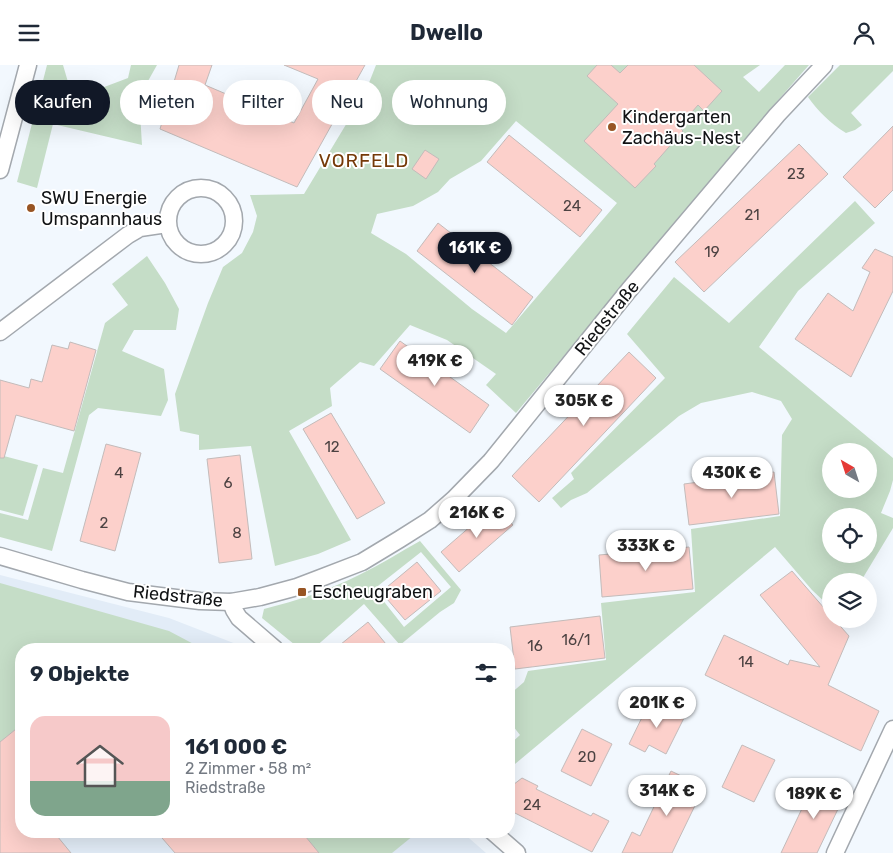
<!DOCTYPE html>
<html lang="de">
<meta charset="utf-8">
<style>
:root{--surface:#fff;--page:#f2f2f3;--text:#1f2937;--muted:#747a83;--line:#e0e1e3;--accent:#111827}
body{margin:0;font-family:Rubik,sans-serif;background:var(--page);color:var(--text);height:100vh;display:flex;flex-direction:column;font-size:19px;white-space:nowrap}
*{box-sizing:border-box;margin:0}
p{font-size:16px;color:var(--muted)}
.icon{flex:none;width:28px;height:28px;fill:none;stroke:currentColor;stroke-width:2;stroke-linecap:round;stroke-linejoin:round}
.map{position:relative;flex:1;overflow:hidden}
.drawer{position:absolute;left:15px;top:578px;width:500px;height:195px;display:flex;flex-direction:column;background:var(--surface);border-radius:20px;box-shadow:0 5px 20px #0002}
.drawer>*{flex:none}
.top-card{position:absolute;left:15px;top:15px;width:500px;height:45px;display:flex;gap:10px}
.needle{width:32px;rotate:321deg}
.buttons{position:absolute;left:822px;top:378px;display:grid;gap:10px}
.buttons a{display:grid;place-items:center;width:55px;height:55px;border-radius:50%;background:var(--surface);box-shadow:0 5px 20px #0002;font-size:25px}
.price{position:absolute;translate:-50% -42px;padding:0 11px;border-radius:18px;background:#fff;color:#222;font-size:16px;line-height:32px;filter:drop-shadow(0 1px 2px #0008)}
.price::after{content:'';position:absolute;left:50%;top:30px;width:15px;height:11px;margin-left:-8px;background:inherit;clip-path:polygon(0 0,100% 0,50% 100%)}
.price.on{background:var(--accent);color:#fff}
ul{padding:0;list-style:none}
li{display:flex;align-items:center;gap:15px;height:125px;padding:0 15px}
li+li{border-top:1px solid var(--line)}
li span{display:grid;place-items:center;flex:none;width:140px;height:100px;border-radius:15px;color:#555}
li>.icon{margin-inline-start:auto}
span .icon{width:60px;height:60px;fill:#fffc;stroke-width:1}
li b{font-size:21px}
h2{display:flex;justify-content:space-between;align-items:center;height:60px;padding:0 15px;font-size:21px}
.tag{padding:0 18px;border-radius:22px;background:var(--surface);box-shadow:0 5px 20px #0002;font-size:18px;line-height:45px}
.tag.on{background:var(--accent);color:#fff}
header{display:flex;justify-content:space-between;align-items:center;height:65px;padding:0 15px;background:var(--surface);font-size:22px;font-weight:700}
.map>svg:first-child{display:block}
.built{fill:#e2ecf7}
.green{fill:#c5ddc7;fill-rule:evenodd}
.building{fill:#fcd0cb;stroke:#c3bbba}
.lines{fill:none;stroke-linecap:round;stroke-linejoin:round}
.minor-casing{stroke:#a3a8ae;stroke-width:19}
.minor{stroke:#fff;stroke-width:16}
.poi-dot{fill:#985524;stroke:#fff;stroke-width:2}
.labels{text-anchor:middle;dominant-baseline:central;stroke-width:4;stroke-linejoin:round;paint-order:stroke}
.number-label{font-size:15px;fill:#4c4242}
.poi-label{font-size:18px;fill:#111315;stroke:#fff;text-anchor:start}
.street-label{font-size:18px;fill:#111315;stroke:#fff}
.neighbourhood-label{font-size:19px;letter-spacing:1px;fill:#753a08;stroke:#fff}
</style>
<header><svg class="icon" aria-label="menu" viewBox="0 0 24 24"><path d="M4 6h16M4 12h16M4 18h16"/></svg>Dwello<svg class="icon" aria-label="person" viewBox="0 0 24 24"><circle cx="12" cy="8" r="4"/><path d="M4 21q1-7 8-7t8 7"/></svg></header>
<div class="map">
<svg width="893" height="788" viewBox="0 0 893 788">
<rect width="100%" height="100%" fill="#f2f8fe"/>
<!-- built -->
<path class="built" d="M0,510L169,553L249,584H21V766H461L486,788H0Z"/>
<!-- green -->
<g class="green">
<path d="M47,0H63L68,17L99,24L128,13L131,0H157L139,32L142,80L53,59L37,123L17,117Z"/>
<path d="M376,0H760L743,12L759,27L785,0H809L773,41L516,348L486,320L496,309L447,275L410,260L374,301L360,297L330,323L332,341L289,366L351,475L318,489L275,501L251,381L199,385V370L180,366L175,329L208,238L223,202L242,188L253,167L257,151L250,130L304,129L365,28ZM516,56L617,138L506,268L472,244L406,189L371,168L377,149L413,141L438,127L450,114L481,96Z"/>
<path d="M840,0H893V6L851,48L862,60L855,65L846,68C830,58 818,46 808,32Z"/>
<path d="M855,136L875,158L798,226L759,282L893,393V415L890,426L881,448L893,453V463L861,516H831V543L812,525L775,482L509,704V680L520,670L509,656V630L524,617L528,606L606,595L601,538L695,527L691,464L780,451L782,370L792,354L781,336L752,327L701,338L679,351L587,428L571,435L561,443L552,433L574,414L571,408L665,313L627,269L674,212L729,258ZM831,386H869V424H831ZM831,451H869V489H831Z"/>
<path d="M147,191L165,218L179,244L176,265H134L122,286L164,304L168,335L161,351L98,343L89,350L52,486L0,472V448L28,455L43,403L63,408L105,258L128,240L112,219Z"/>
<path d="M0,390L38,400L23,451L0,445Z"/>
<path d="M420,476L461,525L454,538L440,547L400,580L364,539L313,584H300L262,553L264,544C296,536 329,525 359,510C380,500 400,487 420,476ZM421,487L451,522L404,562L374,524Z"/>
<path d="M0,518L169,566L203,584H21V660L0,677Z"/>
<path d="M301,766H419L392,788H319Z"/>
</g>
<!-- building -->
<g class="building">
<path d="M179,0H212L205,20L294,58L318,14L284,0H365L297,122L160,64Z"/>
<path d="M597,0H611L620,8L628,0H694L722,26L704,46L698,40L679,62L683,66L654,99L656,101L635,123L584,76L618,39L587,11Z"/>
<path d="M893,61V125L875,143L843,112Z"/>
<path d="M509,70L602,145L580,172L487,97Z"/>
<path d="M799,79L828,109L704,227L675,197Z"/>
<path d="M425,85L439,94L426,114L412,104Z"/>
<path d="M438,158L533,232L512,260L417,186Z"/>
<path d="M875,184L893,192V226L851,312L795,274L828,228L853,246L870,207L862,203Z"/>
<path d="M400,276L489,340L470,368L380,304Z"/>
<path d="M70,277L96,285L74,366L16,350L4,393H0V315L29,323L31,314L42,317L52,280L68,284Z"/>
<path d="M629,287L656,313L539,437L512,411Z"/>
<path d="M331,348L385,438L357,454L303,364Z"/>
<path d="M106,379L141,388L115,486L80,476Z"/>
<path d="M240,390L252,494L219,498L207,394Z"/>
<path d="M774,407L779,449L689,460L684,419Z"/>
<path d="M495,440L513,460L459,507L441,487Z"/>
<path d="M689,482L693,524L602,532L599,490Z"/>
<path d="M417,497L441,526L405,555L381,527Z"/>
<path d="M792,506L831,551V554H834L849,571L828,620L879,646L861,686L705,610L724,570L788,600L790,595L820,602L760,530Z"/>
<path d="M600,551L605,593L515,604L510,562Z"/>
<path d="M368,557L390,584H335Z"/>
<path d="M650,636L684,653L666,689L649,680L645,687L629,679Z"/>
<path d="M21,660V766H53L71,788H0V677Z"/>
<path d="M582,664L612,679L591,721L561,706Z"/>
<path d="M742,680L775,695L754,737L722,722Z"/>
<path d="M671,706L704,722L672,788H622L632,767L640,771Z"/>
<path d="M522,713L538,721L536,724L591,751L593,748L609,756L592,787L509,745V723Z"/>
<path d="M815,716L844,730L838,744L817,788H781Z"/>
<path d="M156,766H301L319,788H175Z"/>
</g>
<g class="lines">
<!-- minor casing -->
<g class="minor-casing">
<g id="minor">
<path d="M0,105L28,0"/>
<circle cx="201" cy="156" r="33"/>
<path d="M0,267L128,170L140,163L167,159"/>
<path d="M0,491L82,515L128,527L200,536L231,537L260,532L297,522L318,514L362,497L400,474L430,455L454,434L491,396L629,225L777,50L824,0"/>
<path d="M231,537L234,545L239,553L275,584"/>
<path d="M492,766L517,788"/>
<path d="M835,788L893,664"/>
</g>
</g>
<!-- minor -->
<use href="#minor" class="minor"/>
</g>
<!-- markers -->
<g class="poi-dot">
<circle cx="612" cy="62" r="5"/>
<circle cx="31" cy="143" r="5"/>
<rect x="297" y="522" width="10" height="10" rx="2.5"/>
</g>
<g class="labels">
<!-- number labels -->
<g class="number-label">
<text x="796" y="109">23</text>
<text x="572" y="141">24</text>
<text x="752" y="150">21</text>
<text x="712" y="187">19</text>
<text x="332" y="382">12</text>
<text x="119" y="408">4</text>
<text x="228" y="418">6</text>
<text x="104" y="458">2</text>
<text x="237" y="468">8</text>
<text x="576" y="575">16/1</text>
<text x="535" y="581">16</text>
<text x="746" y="597">14</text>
<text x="587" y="692">20</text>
<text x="532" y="740">24</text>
</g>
<!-- poi labels -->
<g class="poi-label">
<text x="622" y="52">Kindergarten<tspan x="622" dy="21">Zachäus-Nest</tspan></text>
<text x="41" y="133">SWU Energie<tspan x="41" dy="21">Umspannhaus</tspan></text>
<text x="312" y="527">Escheugraben</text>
</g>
<!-- street labels -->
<g class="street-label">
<text transform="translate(607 253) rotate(-51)">Riedstraße</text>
<text transform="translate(178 531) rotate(6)">Riedstraße</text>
</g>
<!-- neighbourhood labels -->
<g class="neighbourhood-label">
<text x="364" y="95">VORFELD</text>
</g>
</g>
</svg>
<div class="buttons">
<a><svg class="needle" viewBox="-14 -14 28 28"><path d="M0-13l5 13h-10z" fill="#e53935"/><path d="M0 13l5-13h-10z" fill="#747a83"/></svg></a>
<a><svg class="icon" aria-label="locate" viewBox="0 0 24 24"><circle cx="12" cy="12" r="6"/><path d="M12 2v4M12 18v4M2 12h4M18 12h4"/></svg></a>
<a><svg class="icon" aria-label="layers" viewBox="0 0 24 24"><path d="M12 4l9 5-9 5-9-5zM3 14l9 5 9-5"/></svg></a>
</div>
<b class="price on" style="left:475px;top:209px">161K €</b>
<b class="price" style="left:435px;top:322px">419K €</b>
<b class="price" style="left:584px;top:362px">305K €</b>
<b class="price" style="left:732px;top:434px">430K €</b>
<b class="price" style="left:477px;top:474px">216K €</b>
<b class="price" style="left:646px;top:507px">333K €</b>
<b class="price" style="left:657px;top:664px">201K €</b>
<b class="price" style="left:667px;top:752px">314K €</b>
<b class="price" style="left:814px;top:755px">189K €</b>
<div class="top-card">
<a class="tag on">Kaufen</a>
<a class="tag">Mieten</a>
<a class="tag">Filter</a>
<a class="tag">Neu</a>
<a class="tag">Wohnung</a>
</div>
<section class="drawer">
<h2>9 Objekte<svg class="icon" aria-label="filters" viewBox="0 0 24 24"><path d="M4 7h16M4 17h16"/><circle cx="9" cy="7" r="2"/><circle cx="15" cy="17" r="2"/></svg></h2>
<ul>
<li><span style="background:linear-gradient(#f6c9c9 65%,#7fa58c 0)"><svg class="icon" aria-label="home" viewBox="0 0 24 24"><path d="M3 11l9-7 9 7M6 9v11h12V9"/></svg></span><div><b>161 000 €</b><p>2 Zimmer · 58 m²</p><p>Riedstraße</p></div></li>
</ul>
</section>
</div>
